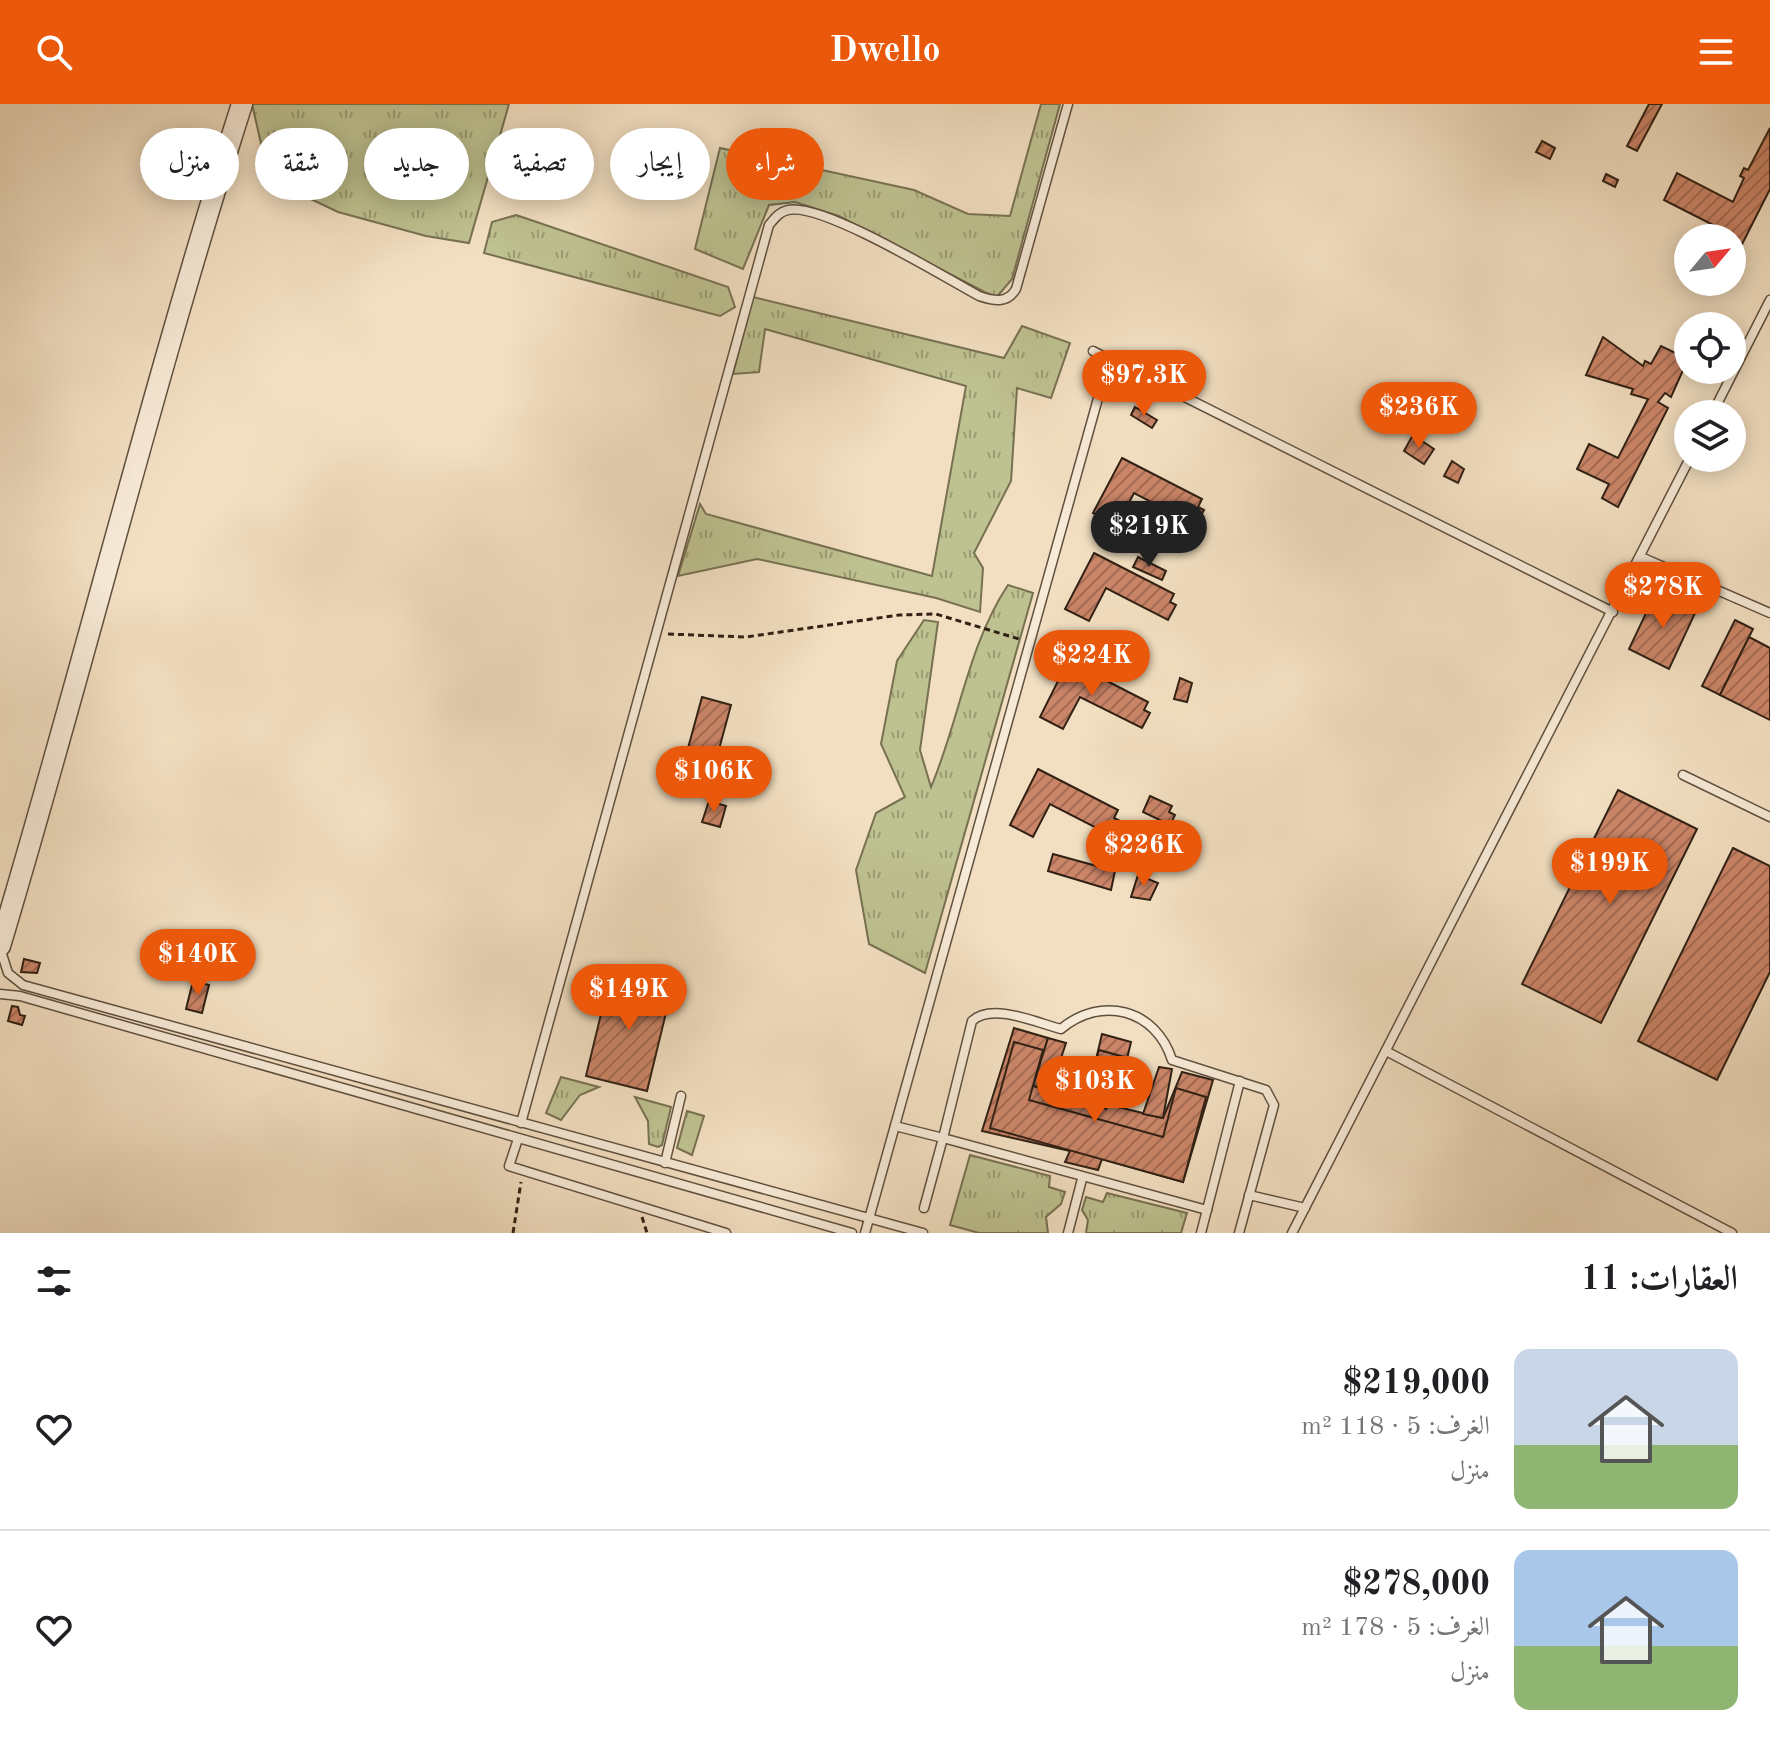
<!DOCTYPE html>
<html lang="ar">
<meta charset="utf-8">
<style>
:root{--surface:#fff;--page:#f2f2f2;--text:#202124;--muted:#757577;--line:#e0e0e0;--accent:#ea580c}
body{margin:0;font-family:"Old Standard TT",Amiri,serif;background:var(--page);color:var(--text);direction:rtl;height:100vh;display:flex;flex-direction:column;font-size:30px;white-space:nowrap}
*{box-sizing:border-box;margin:0}
p{font-size:26px;color:var(--muted)}
.icon{flex:none;width:44px;height:44px;fill:none;stroke:currentColor;stroke-width:2;stroke-linecap:round;stroke-linejoin:round}
.map{position:relative;height:1129px;overflow:hidden;direction:ltr}
.sheet{display:flex;flex-direction:column;background:var(--surface);flex:1}
.sheet>*{flex:none}
.top-card{position:absolute;left:24px;top:24px;width:800px;height:72px;direction:rtl;display:flex;gap:16px}
.needle{width:52px;rotate:61deg}
.fabs{position:absolute;left:1674px;top:120px;display:grid;gap:16px}
.fabs a{display:grid;place-items:center;width:72px;height:72px;border-radius:50%;background:var(--surface);box-shadow:0 4px 20px #0003;font-size:40px}
.price{position:absolute;translate:-50% -68px;padding:0 18px;border-radius:28px;background:var(--accent);color:#fff;font-size:26px;line-height:52px;filter:drop-shadow(0 2px 4px #0008)}
.price::after{content:'';position:absolute;left:50%;top:48px;width:24px;height:18px;margin-left:-12px;background:inherit;clip-path:polygon(0 0,100% 0,50% 100%)}
.price.selected{background:#222;color:#fff}
ul{padding:0;list-style:none}
li{display:flex;align-items:center;gap:24px;height:200px;padding:0 32px}
li+li{border-top:2px solid var(--line)}
li span{display:grid;place-items:center;flex:none;width:224px;height:160px;border-radius:16px;color:#555}
li>.icon{margin-inline-start:auto}
span .icon{width:96px;height:96px;fill:#fffc;stroke-width:1}
li b{font-size:34px}
h2{display:flex;justify-content:space-between;align-items:center;height:96px;padding:0 32px;font-size:34px}
.tag{padding:0 28px;border-radius:36px;background:var(--surface);box-shadow:0 4px 20px #0003;font-size:28px;line-height:72px}
.tag.selected{background:var(--accent);color:#fff}
header{display:flex;justify-content:space-between;align-items:center;height:104px;padding:0 32px;background:var(--accent);color:#fff;font-size:36px;font-weight:700}
.map>svg:first-child{display:block}
.grass{fill:url(#grass-tufts);stroke:#777152;stroke-width:2}
.building{fill:url(#building-hatch);stroke:#302114;stroke-width:2}
.lines{fill:none;stroke-linecap:round;stroke-linejoin:round}
.service-casing{stroke:#60503f;stroke-width:11}
.tertiary-casing{stroke:#60503f;stroke-width:23}
.path{stroke:#302114;stroke-width:3;stroke-dasharray:6 4;stroke-linecap:butt}
.service{stroke:#f7ead7;stroke-width:8}
.tertiary{stroke:#f7ead7;stroke-width:20}
</style>
<header><svg class="icon" aria-label="menu" viewBox="0 0 24 24"><path d="M4 6h16M4 12h16M4 18h16"/></svg>Dwello<svg class="icon" aria-label="search" viewBox="0 0 24 24"><circle cx="10" cy="10" r="6"/><path d="M15 15l6 6"/></svg></header>
<div class="map">
<svg width="1770" height="1129" viewBox="0 0 1770 1129">
<defs>
<pattern id="grass-tufts" width="24" height="20" patternUnits="userSpaceOnUse" patternTransform="scale(2)"><rect width="24" height="20" fill="#bec190"/><path d="M3 7l-1-3M5 7V3M7 7l1-3M15 17l-1-3M17 17v-4M19 17l1-3" fill="none" stroke="#9b9c74"/></pattern>
<pattern id="building-hatch" width="6" height="6" patternUnits="userSpaceOnUse" patternTransform="scale(2)"><rect width="6" height="6" fill="#cb8568"/><path d="M-1 1l2-2M0 6l6-6M5 7l2-2" fill="none" stroke="#a56c54"/></pattern>
</defs>
<rect width="100%" height="100%" fill="#f2dfc1"/>
<filter id="stains"><feTurbulence type="fractalNoise" baseFrequency=".0025" numOctaves="4"/><feColorMatrix values="0 0 0 0 .2 0 0 0 0 .09 0 0 0 0 .02 0 0 0 .5 -.17"/></filter>
<radialGradient id="worn" r=".72"><stop offset=".6" stop-color="#630" stop-opacity="0"/><stop offset="1" stop-color="#630" stop-opacity=".3"/></radialGradient>
<!-- grass -->
<g class="grass">
<path d="M252,0H509L469,139L426,132L338,108L269,75Z"/>
<path d="M1041,0H1060L1012,175L996,194L839,112L795,98L769,101L743,165L695,145L720,44L914,86L968,110L1010,112Z"/>
<path d="M516,111L728,183L735,203L720,212L484,149L492,118Z"/>
<path d="M753,193L1004,254L1022,222L1070,239L1051,294L1017,284L1011,377L974,449L983,464L980,508L936,494L757,455L678,472L700,400L706,410L932,472L966,282L765,225L759,268L733,270Z"/>
<path d="M1008,481L1033,489L925,869L869,840L856,766L876,709L905,693L881,640L897,557L924,516L938,518L920,646L931,683C959,617 968,541 1008,481Z"/>
<path d="M561,973L599,983L580,991L561,1016L546,1009Z"/>
<path d="M635,993L671,1003L662,1041L658,1043L649,1040L648,1017Z"/>
<path d="M687,1007L704,1012L692,1051L677,1044Z"/>
<path d="M970,1051L1050,1072L1049,1083L1065,1088L1061,1100L1046,1113L1048,1129H979L950,1121Z"/>
<path d="M1107,1089L1187,1109L1181,1129H1086L1088,1116L1082,1106L1086,1093L1103,1098Z"/>
</g>
<!-- building -->
<g class="building">
<path d="M1649,0H1662L1637,47L1627,42Z"/>
<path d="M1770,24V85L1732,160V134H1724L1727,128L1664,96L1677,69L1733,98L1744,74L1740,72L1744,64L1748,66Z"/>
<path d="M1542,37L1555,44L1550,55L1536,48Z"/>
<path d="M1606,70L1618,76L1615,83L1603,77Z"/>
<path d="M1603,233L1643,262L1645,257L1651,260L1661,242L1688,255L1671,293L1665,289L1658,298L1668,304L1618,403L1602,394L1609,380L1577,365L1589,340L1618,354L1648,295L1631,290L1633,285L1586,271Z"/>
<path d="M1135,303L1157,316L1152,324L1131,311Z"/>
<path d="M1413,331L1434,345L1424,360L1404,347Z"/>
<path d="M1122,354L1202,395L1198,403L1204,406L1196,421L1134,389L1117,422L1093,409Z"/>
<path d="M1452,357L1464,365L1458,379L1444,372Z"/>
<path d="M1094,449L1174,490L1170,498L1176,501L1168,516L1106,484L1089,517L1065,505Z"/>
<path d="M1138,453L1166,467L1162,476L1133,463Z"/>
<path d="M1656,488L1696,507L1669,565L1629,545Z"/>
<path d="M1735,516L1753,525L1720,591L1702,582Z"/>
<path d="M1749,533L1770,544V616L1720,591Z"/>
<path d="M1068,557L1148,598L1144,606L1150,609L1142,624L1080,593L1063,625L1040,613Z"/>
<path d="M1180,574L1192,579L1187,598L1174,595Z"/>
<path d="M702,593L731,601L708,686L679,677Z"/>
<path d="M1038,665L1118,706L1114,714L1120,717L1112,732L1050,700L1033,733L1010,721Z"/>
<path d="M1618,686L1697,725L1601,919L1522,880Z"/>
<path d="M1150,692L1172,702L1169,708L1175,711L1170,721L1143,708Z"/>
<path d="M709,697L726,702L720,723L702,718Z"/>
<path d="M1733,744L1770,762V868L1717,976L1638,937Z"/>
<path d="M1053,750L1115,767L1111,786L1048,767Z"/>
<path d="M1138,771L1158,779L1150,796L1131,793Z"/>
<path d="M24,855L40,859L37,869L21,868Z"/>
<path d="M611,869L672,884L647,987L586,972Z"/>
<path d="M193,877L209,881L202,909L186,905Z"/>
<path d="M12,902L18,903L20,911L25,912L22,921L8,917Z"/>
<path d="M1014,924L1048,934L1033,982L1163,1014L1182,968L1213,976L1183,1078L1102,1055L1098,1066L1065,1058L1070,1047L982,1027Z"/>
<path d="M1102,930L1131,938L1118,993L1107,992L1106,1005L1091,999L1089,985Z"/>
<path d="M1048,934L1066,939L1051,984L1033,982Z"/>
<path d="M1014,938L1043,946L1029,996L1163,1033L1176,984L1206,993L1183,1078L990,1024Z"/>
<path d="M1099,946L1128,954L1116,1000L1087,992Z"/>
<path d="M1159,963L1172,965L1163,1014L1143,1010Z"/>
</g>
<g class="lines">
<!-- service casing -->
<g class="service-casing">
<g id="service">
<path d="M1093,247L1613,508"/>
<path d="M1712,310L1770,196"/>
<path d="M1641,453L1770,509"/>
<path d="M1683,671L1770,713"/>
<path d="M0,844L8,869L23,881L923,1129"/>
<path d="M0,890L20,892L852,1129"/>
<path d="M1386,947L1732,1129"/>
<path d="M521,1019L769,121C775,114 779,108 788,106C822,98 944,173 979,192C994,197 1007,200 1016,185L1068,0"/>
<path d="M895,1022L943,1034L924,1104"/>
<path d="M518,1035L509,1062L726,1129"/>
<path d="M665,1059L681,992"/>
<path d="M1249,1091L1305,1104"/>
<path d="M1207,1106L943,1034L972,917C992,898 1037,919 1061,925C1101,891 1156,905 1172,956L1266,986L1274,1001L1239,1129"/>
<path d="M865,1129L1109,255"/>
<path d="M1068,1129L1082,1075"/>
<path d="M1201,1129L1240,977"/>
<path d="M1292,1129L1690,354"/>
</g>
</g>
<!-- tertiary casing -->
<g class="tertiary-casing">
<path id="tertiary" d="M0,842C84,562 153,278 242,0"/>
</g>
<!-- path -->
<g class="path">
<path d="M668,530L746,533L899,511L936,510L1019,535"/>
<path d="M642,1113L647,1129"/>
<path d="M513,1129L521,1078"/>
</g>
<!-- service -->
<use href="#service" class="service"/>
<!-- tertiary -->
<use href="#tertiary" class="tertiary"/>
</g>
<rect width="100%" height="100%" filter="url(#stains)"/>
<rect width="100%" height="100%" fill="url(#worn)"/>
</svg>
<div class="fabs">
<a><svg class="needle" viewBox="-14 -14 28 28"><path d="M0-13l5 13h-10z" fill="#e53935"/><path d="M0 13l5-13h-10z" fill="#757577"/></svg></a>
<a><svg class="icon" aria-label="locate" viewBox="0 0 24 24"><circle cx="12" cy="12" r="6"/><path d="M12 2v4M12 18v4M2 12h4M18 12h4"/></svg></a>
<a><svg class="icon" aria-label="layers" viewBox="0 0 24 24"><path d="M12 4l9 5-9 5-9-5zM3 14l9 5 9-5"/></svg></a>
</div>
<b class="price" style="left:1144px;top:314px">$97.3K</b>
<b class="price" style="left:1419px;top:346px">$236K</b>
<b class="price selected" style="left:1149px;top:465px">$219K</b>
<b class="price" style="left:1663px;top:526px">$278K</b>
<b class="price" style="left:1092px;top:594px">$224K</b>
<b class="price" style="left:714px;top:710px">$106K</b>
<b class="price" style="left:1144px;top:784px">$226K</b>
<b class="price" style="left:1610px;top:802px">$199K</b>
<b class="price" style="left:198px;top:893px">$140K</b>
<b class="price" style="left:629px;top:928px">$149K</b>
<b class="price" style="left:1095px;top:1020px">$103K</b>
<div class="top-card">
<a class="tag selected">شراء</a>
<a class="tag">إيجار</a>
<a class="tag">تصفية</a>
<a class="tag">جديد</a>
<a class="tag">شقة</a>
<a class="tag">منزل</a>
</div>
</div>
<section class="sheet">
<h2>العقارات: 11<svg class="icon" aria-label="filters" viewBox="0 0 24 24"><path d="M4 7h16M4 17h16"/><circle cx="9" cy="7" r="2"/><circle cx="15" cy="17" r="2"/></svg></h2>
<ul>
<li><span style="background:linear-gradient(#c9d6e8 60%,#8fb573 0)"><svg class="icon" aria-label="home" viewBox="0 0 24 24"><path d="M3 11l9-7 9 7M6 9v11h12V9"/></svg></span><div><b>$219,000</b><p>الغرف: 5 · 118 m²</p><p>منزل</p></div><svg class="icon" aria-label="heart" viewBox="0 0 24 24"><path d="M12 20l-8-8c-3-5 5-10 8-4 3-6 11-1 8 4z"/></svg></li>
<li><span style="background:linear-gradient(#a9c7e8 60%,#8fb573 0)"><svg class="icon" aria-label="home" viewBox="0 0 24 24"><path d="M3 11l9-7 9 7M6 9v11h12V9"/></svg></span><div><b>$278,000</b><p>الغرف: 5 · 178 m²</p><p>منزل</p></div><svg class="icon" aria-label="heart" viewBox="0 0 24 24"><path d="M12 20l-8-8c-3-5 5-10 8-4 3-6 11-1 8 4z"/></svg></li>
</ul>
</section>
